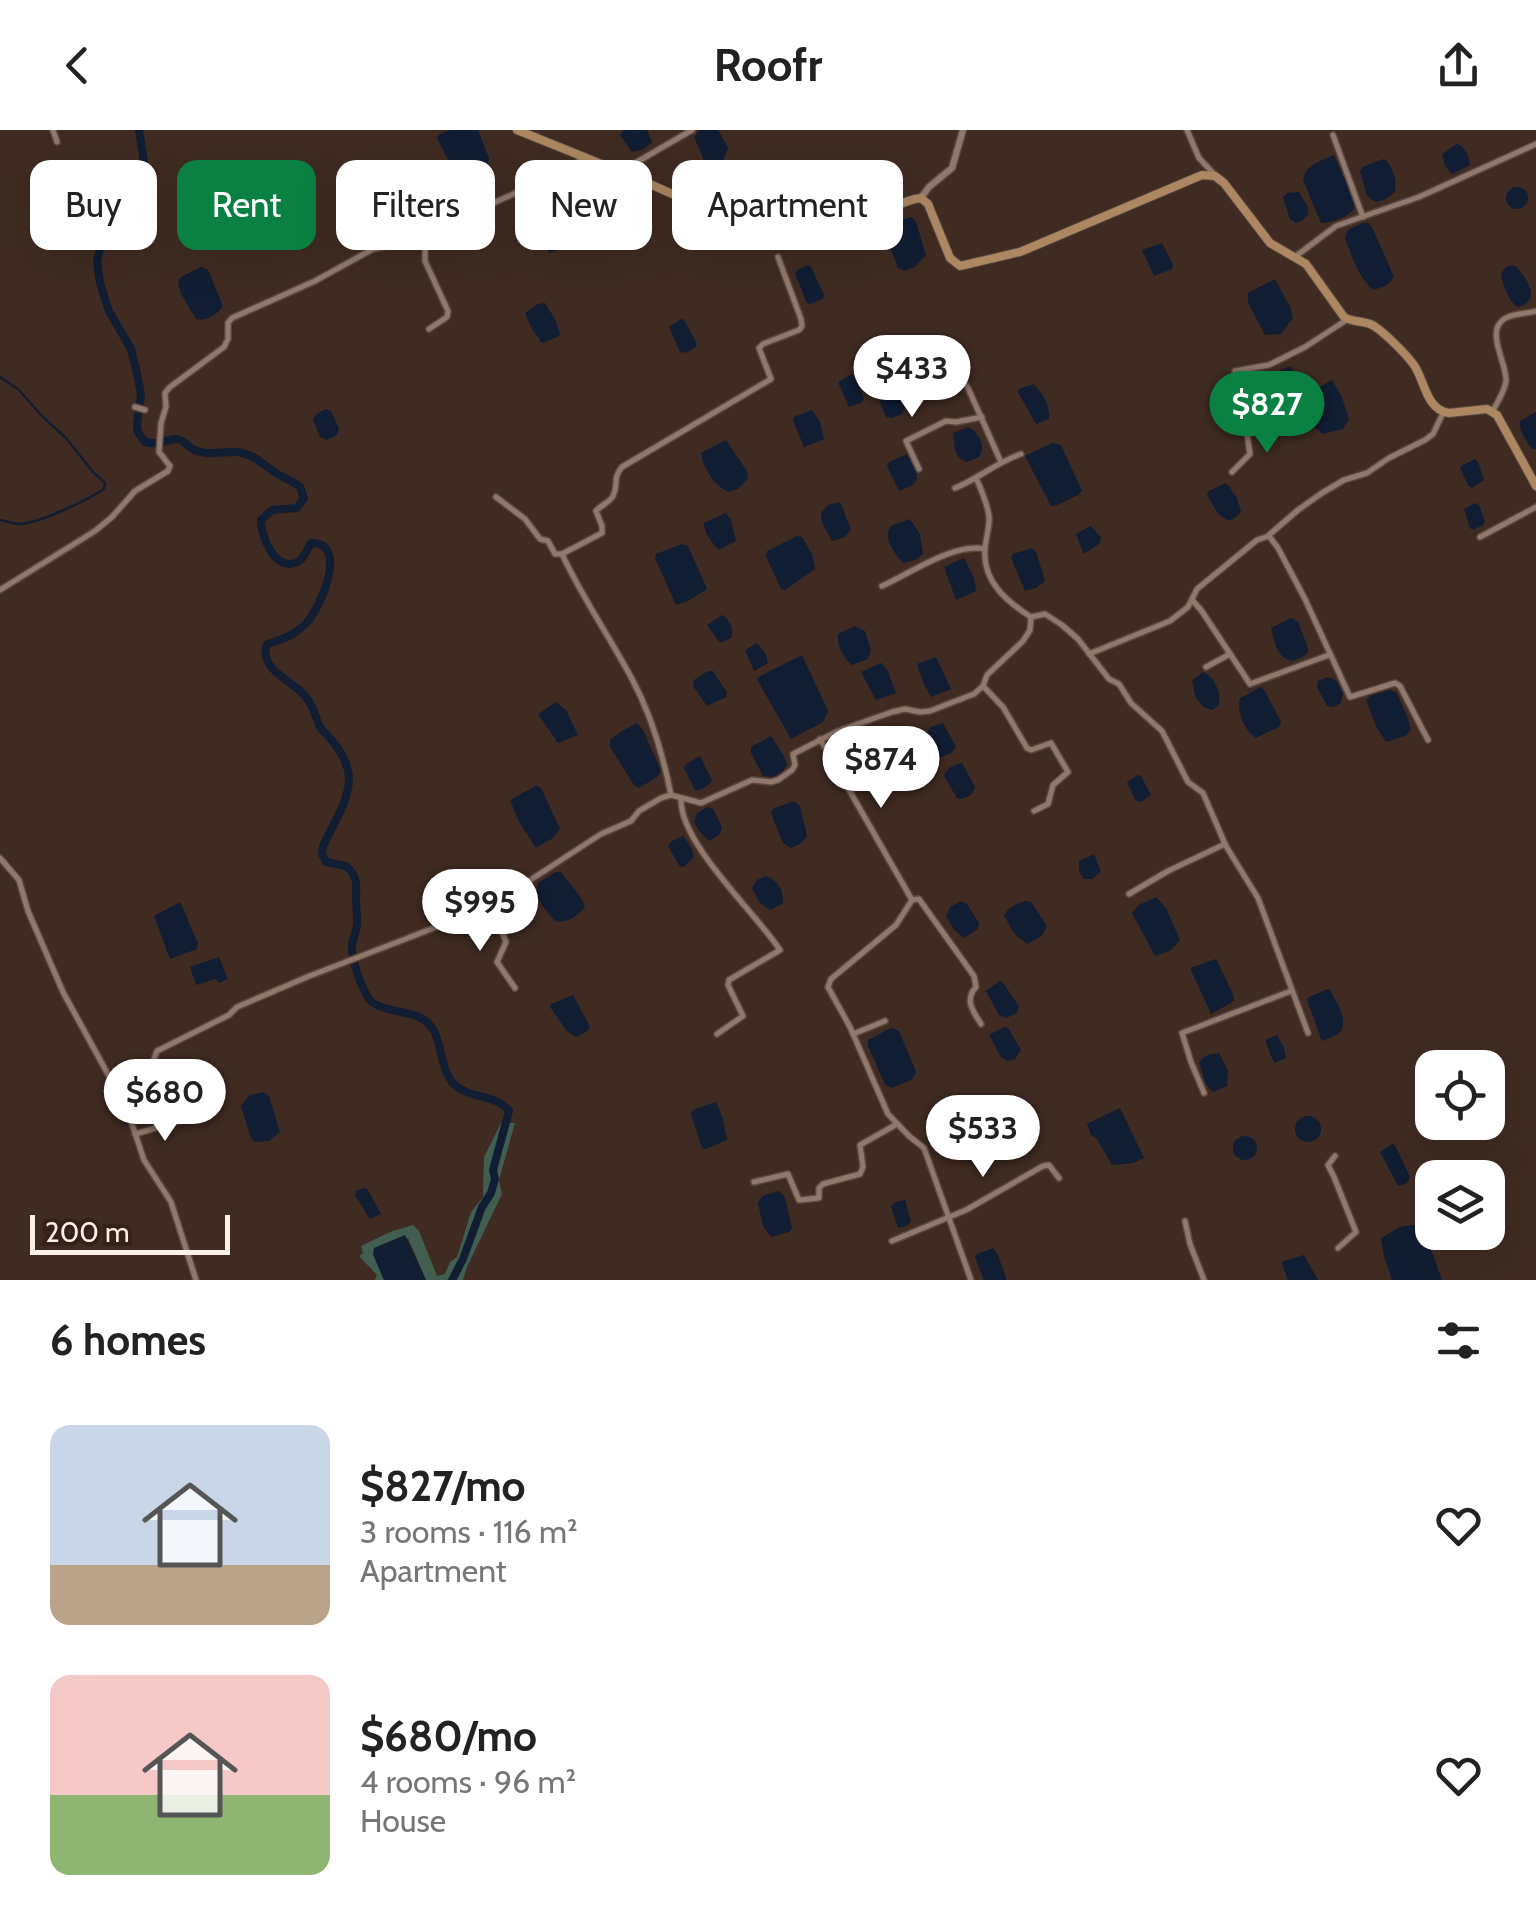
<!DOCTYPE html>
<meta charset="utf-8">
<style>
:root{--surface:#fff;--page:#f2f2f2;--text:#222;--muted:#767676;--accent:#0b8043}
body{margin:0;font-family:Cabin,sans-serif;background:var(--page);color:var(--text);height:100vh;display:flex;flex-direction:column;font-size:38px;white-space:nowrap}
*{box-sizing:border-box;margin:0}
p{font-size:32px;color:var(--muted)}
.icon{flex:none;width:55px;height:55px;fill:none;stroke:currentColor;stroke-width:2;stroke-linecap:round;stroke-linejoin:round}
.map{position:relative;height:1150px;overflow:hidden}
.drawer{display:flex;flex-direction:column;background:var(--surface);flex:1}
.drawer>*{flex:none}
.guide{position:absolute;left:30px;top:30px;width:1000px;height:90px;display:flex;gap:20px}
.controls{position:absolute;left:1415px;top:920px;display:grid;gap:20px}
.controls a{display:grid;place-items:center;width:90px;height:90px;border-radius:20px;background:var(--surface);box-shadow:0 10px 40px #0002;font-size:50px}
.scale{position:absolute;left:30px;bottom:25px;width:200px;box-sizing:border-box;padding-left:10px;border:5px solid #fdefe9;border-top:0;font-size:28px;line-height:35px;white-space:nowrap;color:#fdefe9;-webkit-text-stroke:8px #352118;paint-order:stroke}
.price{position:absolute;translate:-50% -85px;padding:0 22px;border-radius:35px;background:#fff;color:#222;font-size:32px;line-height:65px;filter:drop-shadow(0 2px 5px #0008)}
.price::after{content:'';position:absolute;left:50%;top:60px;width:30px;height:22px;margin-left:-15px;background:inherit;clip-path:polygon(0 0,100% 0,50% 100%)}
.price.selected{background:var(--accent);color:#fff}
ul{padding:0;list-style:none}
li{display:flex;align-items:center;gap:30px;height:250px;padding:0 50px}
li span{display:grid;place-items:center;flex:none;width:280px;height:200px;border-radius:20px;color:#555}
li>.icon{margin-inline-start:auto}
span .icon{width:120px;height:120px;fill:#fffc;stroke-width:1}
li b{font-size:42px}
h2{display:flex;justify-content:space-between;align-items:center;height:120px;padding:0 50px;font-size:42px}
.chip{padding:0 35px;border-radius:20px;background:var(--surface);box-shadow:0 10px 40px #0002;font-size:35px;line-height:90px}
.chip.selected{background:var(--accent);color:#fff}
header{display:flex;justify-content:space-between;align-items:center;height:130px;padding:0 50px;background:var(--surface);font-size:45px;font-weight:700}
.map>svg:first-child{display:block}
.green{fill:#415e50}
.water{fill:#101d32}
.lines{fill:none;stroke-linecap:round;stroke-linejoin:round}
.stream{stroke:#101d32;stroke-width:2.5}
.canal{stroke:#101d32;stroke-width:8}
.minor-casing{stroke:#5a4840;stroke-width:8}
.tertiary-casing{stroke:#5a4840;stroke-width:9}
.secondary-casing{stroke:#5a4840;stroke-width:10}
.minor{stroke:#91786d;stroke-width:5}
.tertiary{stroke:#91786d;stroke-width:6}
.secondary{stroke:#ac8762;stroke-width:8}
</style>
<header><svg class="icon" aria-label="back" viewBox="0 0 24 24"><path d="M15 5l-7 7 7 7"/></svg>Roofr<svg class="icon" aria-label="share" viewBox="0 0 24 24"><path d="M12 15V3M7 8l5-5 5 5M5 13v7h14v-7"/></svg></header>
<div class="map">
<svg width="1536" height="1150" viewBox="0 0 1536 1150">
<rect width="100%" height="100%" fill="#3f2b21"/>
<!-- green -->
<path class="green" d="M501,993H515L499,1050L502,1064L467,1137L463,1150H426L408,1108L373,1124L384,1150H375L377,1145L359,1126L363,1123L361,1116L390,1102L413,1095L419,1101L437,1146L445,1144L450,1132L457,1127L471,1082L483,1067L484,1027Z"/>
<!-- water -->
<g class="water">
<path d="M450,0H478L489,28L487,40C477,46 466,51 456,45L437,8L438,5Z"/>
<path d="M624,0H647L652,12L644,19L632,22L620,5Z"/>
<path d="M700,0H718L728,18L724,29L712,36L706,35L694,7Z"/>
<path d="M1457,14C1465,16 1469,27 1470,35L1452,44L1445,36L1442,24Z"/>
<path d="M1334,25L1347,54L1355,78C1348,87 1332,93 1321,93L1303,50C1305,35 1321,31 1334,25Z"/>
<path d="M1384,29C1393,35 1397,52 1395,62L1384,70L1375,72L1367,66L1360,41L1362,37Z"/>
<path d="M745,50L748,52L755,82L750,88L737,82L728,59Z"/>
<path d="M546,55L554,77L551,81L537,86L533,81L527,63Z"/>
<circle cx="1517" cy="68" r="11"/>
<path d="M1299,62L1308,77V84L1302,91L1296,93L1290,89L1283,68L1287,63Z"/>
<path d="M911,87L916,92L926,125L915,137L904,141L898,138L884,101L888,95Z"/>
<path d="M551,93L559,95L565,111L561,118L549,123L538,103L541,98Z"/>
<path d="M1362,93H1368L1372,97L1394,147L1386,156L1373,160C1358,147 1352,126 1345,108L1348,100Z"/>
<path d="M1162,113L1173,135L1172,139L1154,146L1142,120Z"/>
<path d="M808,135L811,137L824,165L823,169L810,174L807,173L795,144L797,140Z"/>
<path d="M1514,135C1521,141 1535,159 1530,169C1528,174 1521,176 1517,177C1508,170 1503,155 1501,144L1506,137Z"/>
<path d="M201,137L208,140L223,176C218,184 206,192 196,189L181,164L178,152L181,147Z"/>
<path d="M1275,149L1290,177L1293,188L1281,204L1265,205L1248,173V163Z"/>
<path d="M545,173L555,189L560,204L558,207L542,213L532,199L525,183L538,174Z"/>
<path d="M681,189L684,190L697,214C695,220 686,224 680,222L669,197Z"/>
<path d="M1291,236L1301,256L1286,263L1276,242Z"/>
<path d="M852,244L855,247L864,269L861,273L849,277L838,252Z"/>
<path d="M1332,250L1341,265L1349,289L1343,299L1323,304L1314,297L1302,267Z"/>
<path d="M1033,254C1042,261 1051,278 1049,289L1036,294L1018,262L1019,259Z"/>
<path d="M894,257C901,263 907,276 902,284L892,288L886,287L877,266L878,264Z"/>
<path d="M326,279L331,281L339,299L337,305L327,310L320,307L313,289L318,283Z"/>
<path d="M812,280L820,292L824,309L804,317L793,290L794,287Z"/>
<path d="M1536,282V319H1532C1526,310 1519,302 1520,291Z"/>
<path d="M968,297C979,302 986,317 979,327L967,332L959,328L955,320L953,303Z"/>
<path d="M726,310L747,341L748,349L738,359L729,362C715,357 703,338 701,323Z"/>
<path d="M1052,313L1061,315L1082,361L1078,365L1055,376H1051L1025,326Z"/>
<path d="M907,324L916,341L917,349L913,355L899,361L887,336L889,332Z"/>
<path d="M1475,329L1478,332L1484,350L1472,358L1468,355L1460,338L1461,336Z"/>
<path d="M1226,353L1236,366L1241,381C1227,403 1214,379 1207,364L1209,361Z"/>
<path d="M840,372L851,399L845,407L832,411L822,393L821,383L828,375Z"/>
<path d="M1475,373L1479,375L1485,391L1483,395L1473,400L1470,398L1464,379Z"/>
<path d="M726,383L731,390L736,411L719,420C712,413 704,403 704,393Z"/>
<path d="M910,389L920,404L923,424L915,430L904,433C895,426 880,404 893,395C895,394 908,390 910,389Z"/>
<path d="M1091,396L1101,407L1100,413L1084,424L1076,404Z"/>
<path d="M797,406L802,407L813,426L815,439L785,460L781,459L766,426L767,421Z"/>
<path d="M682,414L688,416L707,459L688,471L676,475L655,428L656,424Z"/>
<path d="M1032,418L1036,422L1045,451L1036,458L1025,461L1011,427L1013,424Z"/>
<path d="M964,428L974,448L976,461L956,470L944,437Z"/>
<path d="M722,485C729,489 735,500 731,508L720,513L707,495Z"/>
<path d="M1291,488L1298,492L1307,515L1308,522L1303,527L1292,531C1277,528 1274,511 1271,498Z"/>
<path d="M855,496L865,501L871,520L868,529L852,535C844,529 836,514 838,504Z"/>
<path d="M757,513L766,524L768,533L754,541L745,520Z"/>
<path d="M802,525L828,581L823,592L791,609L757,549L758,547Z"/>
<path d="M936,527L951,559L931,567L924,554L917,534Z"/>
<path d="M881,533L887,539L896,563L876,570L861,542Z"/>
<path d="M708,541H713L727,563L726,567L707,576L693,556L694,550Z"/>
<path d="M1203,542C1215,547 1222,564 1218,576L1212,580L1203,577L1195,566L1192,551Z"/>
<path d="M1327,547L1336,550L1343,563L1341,573L1333,577L1327,576L1317,557L1318,551Z"/>
<path d="M1261,557L1265,561L1281,592L1279,597L1256,608C1245,601 1236,581 1240,568Z"/>
<path d="M1389,560L1396,562L1407,586L1411,600L1405,606L1386,612L1377,598L1366,570L1370,566Z"/>
<path d="M556,572L566,580L578,605L558,613L538,584Z"/>
<path d="M637,593L644,602L661,641L657,647L639,658L634,655L610,617V610L622,601Z"/>
<path d="M943,593L956,617L951,623L939,628L927,604L930,597Z"/>
<path d="M771,606L785,628L787,635C783,644 772,649 763,646L751,623V617Z"/>
<path d="M700,626L712,650C709,656 701,661 695,660L684,638L686,634Z"/>
<path d="M962,633L975,657L971,665L962,669L957,668L944,646C946,638 954,635 962,633Z"/>
<path d="M914,635L919,636L924,651L920,655L904,660L898,643Z"/>
<path d="M1138,645L1141,646L1151,665L1141,672L1136,671L1127,652Z"/>
<path d="M537,655L541,658L560,699L553,708L536,718L519,692L510,670Z"/>
<path d="M794,671L800,676L807,706L800,714L791,718L783,713L771,683L773,679Z"/>
<path d="M708,677L713,679L722,697L720,704L709,711L700,702L694,692L697,683Z"/>
<path d="M683,706L691,717L694,727L685,736L680,737L668,716L672,711Z"/>
<path d="M1094,724L1101,742L1092,749H1084L1079,741V731Z"/>
<path d="M556,742H561L580,766L585,777C579,786 565,794 555,791C546,780 534,769 538,753Z"/>
<path d="M766,746C777,749 786,763 782,774L770,780L760,773L752,758L757,750Z"/>
<path d="M1156,767L1166,778L1180,810L1170,821L1155,826L1132,783L1139,775Z"/>
<path d="M961,771L967,774L979,793L978,799L964,808L956,802L946,787L950,777Z"/>
<path d="M1026,771L1031,772L1047,796L1042,806L1027,814L1014,803L1004,785C1009,777 1017,773 1026,771Z"/>
<path d="M180,772L198,813L197,819L170,829L154,786Z"/>
<path d="M219,827L228,849L219,853L216,849L196,855L190,837Z"/>
<path d="M1216,829L1233,864L1234,871L1211,884L1191,840V838Z"/>
<path d="M1001,850L1019,876L1017,883L1006,888L999,885L986,861Z"/>
<path d="M1327,859L1330,860C1336,871 1350,892 1339,903C1337,905 1325,910 1322,911L1307,870L1309,867Z"/>
<path d="M573,865L590,897L586,902L576,907L566,900L550,877L551,874Z"/>
<path d="M1004,897L1008,898L1021,920L1015,929L1007,931L1001,927L989,905Z"/>
<path d="M891,898L899,901L916,942L912,950L891,958L885,954L868,916V910Z"/>
<path d="M1277,905L1284,918L1286,928L1274,933L1265,910Z"/>
<path d="M1219,923L1228,941L1227,956L1213,962L1206,954L1199,933C1203,925 1210,924 1219,923Z"/>
<path d="M264,962L269,966L280,1002L269,1011L254,1012L251,1008L241,976L250,965Z"/>
<path d="M716,972L723,989L727,1010L706,1019L702,1018L691,984L693,980Z"/>
<path d="M1120,978L1144,1028L1133,1033L1112,1035L1097,1009L1091,1005L1087,994Z"/>
<circle cx="1308" cy="999" r="13"/>
<circle cx="1245" cy="1018" r="12"/>
<path d="M1392,1014L1395,1015L1410,1047L1407,1053L1398,1056L1380,1022Z"/>
<path d="M365,1058L368,1060L381,1084L370,1089L355,1065L356,1061Z"/>
<path d="M779,1061L785,1068L792,1098L789,1102L771,1107L763,1096L758,1073L762,1066Z"/>
<path d="M905,1070L911,1092L906,1096L898,1098L891,1076L896,1072Z"/>
<path d="M1414,1095L1420,1097L1430,1117L1442,1150H1392L1384,1127L1381,1108L1400,1097Z"/>
<path d="M405,1105L426,1150H384L373,1124L374,1118Z"/>
<path d="M993,1118L997,1123L1007,1150H984L975,1127L977,1124Z"/>
<path d="M1304,1125L1318,1150H1288L1282,1134L1284,1131Z"/>
</g>
<g class="lines">
<!-- stream -->
<path class="stream" d="M0,247L18,259L42,286L66,308L93,342L105,353L104,359C87,370 37,395 17,394C11,393 6,391 0,390"/>
<!-- canal -->
<path class="canal" d="M139,0L145,39L107,81L97,132L100,153L109,181L131,219L137,243L141,265L137,294L138,302L145,312C161,316 165,309 177,309C184,309 189,319 197,321C210,326 223,321 237,322C255,324 264,336 279,345C287,349 293,351 300,357L304,368L297,378L272,380L261,390C261,406 274,440 295,433C303,431 307,420 311,413C349,412 321,476 308,491C296,505 284,509 267,514C258,540 293,550 306,567C313,576 315,585 319,595C321,600 326,603 329,607C339,618 349,634 349,649C349,671 332,696 323,716L322,724L326,732L346,736C359,747 356,756 356,771C356,779 358,787 357,795C356,803 352,809 352,817C352,833 361,856 369,869C377,880 405,881 419,887C446,899 436,936 454,954C470,970 495,963 509,981L493,1040L495,1049L491,1063L482,1077L463,1129L452,1150"/>
<!-- minor casing -->
<g class="minor-casing">
<g id="minor">
<path d="M53,0L57,12"/>
<path d="M1187,0L1199,28L1214,44"/>
<path d="M1333,5L1363,87"/>
<path d="M620,42L692,0"/>
<path d="M425,116V131L448,181L447,187L429,199"/>
<path d="M1296,126L1336,96L1419,67L1536,14"/>
<path d="M955,237L968,258L1001,332"/>
<path d="M1235,241L1269,235L1305,217L1348,189"/>
<path d="M135,277L145,280"/>
<path d="M1493,281C1497,272 1505,261 1506,251C1507,233 1485,202 1504,189C1513,183 1527,184 1536,181"/>
<path d="M919,339L906,311L946,291L956,292L982,287"/>
<path d="M1232,342L1250,324L1246,297"/>
<path d="M976,348C981,359 987,373 989,386C990,397 986,407 985,418C982,451 1006,471 1031,487"/>
<path d="M955,358C978,349 997,332 1021,324"/>
<path d="M496,367L525,389L540,409L548,411L555,424H562"/>
<path d="M1269,405L1298,380L1322,363L1344,350L1367,343L1389,328L1425,310L1433,304L1443,283"/>
<path d="M1480,407L1536,377"/>
<path d="M882,456C909,444 955,412 985,419"/>
<path d="M0,460L95,401L112,387L135,361L168,341L170,336L159,322L161,293L166,277L165,263L170,257L224,217L228,209V193L232,188L315,151L373,119L395,114L437,115L463,109L475,101L489,75L573,37L582,28"/>
<path d="M1192,470L1201,480L1250,554L1329,525"/>
<path d="M1089,524L1170,491L1188,477L1197,459L1257,410L1269,406L1278,418L1305,469L1350,567L1395,553L1400,556L1428,610"/>
<path d="M1206,537L1230,524"/>
<path d="M983,556L1003,577L1027,618L1031,620L1051,613L1068,642L1053,655L1048,674L1034,681"/>
<path d="M820,609L912,770"/>
<path d="M671,665C663,624 651,584 631,547C609,506 582,467 562,424L602,403V396L596,381C600,376 610,372 613,366C619,354 612,349 622,337L771,249L759,218L763,214L799,200L802,196L801,189L778,127"/>
<path d="M681,668C679,713 756,783 780,820L729,850L728,855L743,886L717,904"/>
<path d="M0,728L19,750L28,781L63,862L110,948L132,994L144,1030L171,1072L196,1150"/>
<path d="M1129,764L1168,741L1225,714"/>
<path d="M491,773L506,812L497,832L515,858"/>
<path d="M853,904L885,891"/>
<path d="M116,961L150,940L157,921L229,885L237,877L307,847L470,784L518,758L601,704L631,691L639,681L661,668L671,665L701,673L752,650L771,652L778,650L792,640L795,635L793,624L838,601L892,582L905,579L920,582L930,581L974,564L983,556L987,545L1023,511L1030,500L1031,487L1045,484L1062,495L1078,509L1109,549L1119,554L1131,573L1162,601L1188,652L1203,663L1226,716L1258,768L1308,903"/>
<path d="M1204,963L1191,932L1182,903L1291,861"/>
<path d="M135,1004L187,989"/>
<path d="M1335,1026L1328,1035L1334,1047L1356,1102L1338,1118"/>
<path d="M754,1052L788,1044L799,1070L819,1068V1058L823,1054L860,1044L863,1037L860,1015L897,994"/>
<path d="M1185,1091L1190,1114L1204,1150"/>
<path d="M892,1111L966,1080L1043,1036L1049,1035L1059,1048"/>
<path d="M971,1150L924,1018L909,1006L888,984L850,897L828,857L831,849L896,795L912,770L919,769L974,846L976,857C964,870 973,881 981,894"/>
</g>
</g>
<!-- tertiary casing -->
<g class="tertiary-casing">
<path id="tertiary" d="M921,68L929,57L952,38L963,0"/>
</g>
<!-- secondary casing -->
<g class="secondary-casing">
<path id="secondary" d="M517,0C562,18 607,36 652,55C699,75 783,121 833,113C865,107 886,72 921,68L928,74L950,128L960,136L1020,122L1202,45L1215,46L1224,53L1270,113L1306,134L1344,187C1353,193 1365,190 1374,196C1385,203 1406,224 1414,235C1425,251 1426,280 1449,283L1487,279L1497,285L1536,356"/>
</g>
<!-- minor -->
<use href="#minor" class="minor"/>
<!-- tertiary -->
<use href="#tertiary" class="tertiary"/>
<!-- secondary -->
<use href="#secondary" class="secondary"/>
</g>
</svg>
<div class="controls">
<a><svg class="icon" aria-label="locate" viewBox="0 0 24 24"><circle cx="12" cy="12" r="6"/><path d="M12 2v4M12 18v4M2 12h4M18 12h4"/></svg></a>
<a><svg class="icon" aria-label="layers" viewBox="0 0 24 24"><path d="M12 4l9 5-9 5-9-5zM3 14l9 5 9-5"/></svg></a>
</div>
<div class="scale">200 m</div>
<b class="price" style="left:912px;top:290px">$433</b>
<b class="price selected" style="left:1267px;top:326px">$827</b>
<b class="price" style="left:881px;top:681px">$874</b>
<b class="price" style="left:480px;top:824px">$995</b>
<b class="price" style="left:165px;top:1014px">$680</b>
<b class="price" style="left:983px;top:1050px">$533</b>
<div class="guide">
<a class="chip">Buy</a>
<a class="chip selected">Rent</a>
<a class="chip">Filters</a>
<a class="chip">New</a>
<a class="chip">Apartment</a>
</div>
</div>
<section class="drawer">
<h2>6 homes<svg class="icon" aria-label="filters" viewBox="0 0 24 24"><path d="M4 7h16M4 17h16"/><circle cx="9" cy="7" r="2"/><circle cx="15" cy="17" r="2"/></svg></h2>
<ul>
<li><span style="background:linear-gradient(#c9d6e8 70%,#b9a48a 0)"><svg class="icon" aria-label="home" viewBox="0 0 24 24"><path d="M3 11l9-7 9 7M6 9v11h12V9"/></svg></span><div><b>$827/mo</b><p>3 rooms · 116 m²</p><p>Apartment</p></div><svg class="icon" aria-label="heart" viewBox="0 0 24 24"><path d="M12 20l-8-8c-3-5 5-10 8-4 3-6 11-1 8 4z"/></svg></li>
<li><span style="background:linear-gradient(#f6c9c9 60%,#8fb573 0)"><svg class="icon" aria-label="home" viewBox="0 0 24 24"><path d="M3 11l9-7 9 7M6 9v11h12V9"/></svg></span><div><b>$680/mo</b><p>4 rooms · 96 m²</p><p>House</p></div><svg class="icon" aria-label="heart" viewBox="0 0 24 24"><path d="M12 20l-8-8c-3-5 5-10 8-4 3-6 11-1 8 4z"/></svg></li>
</ul>
</section>
